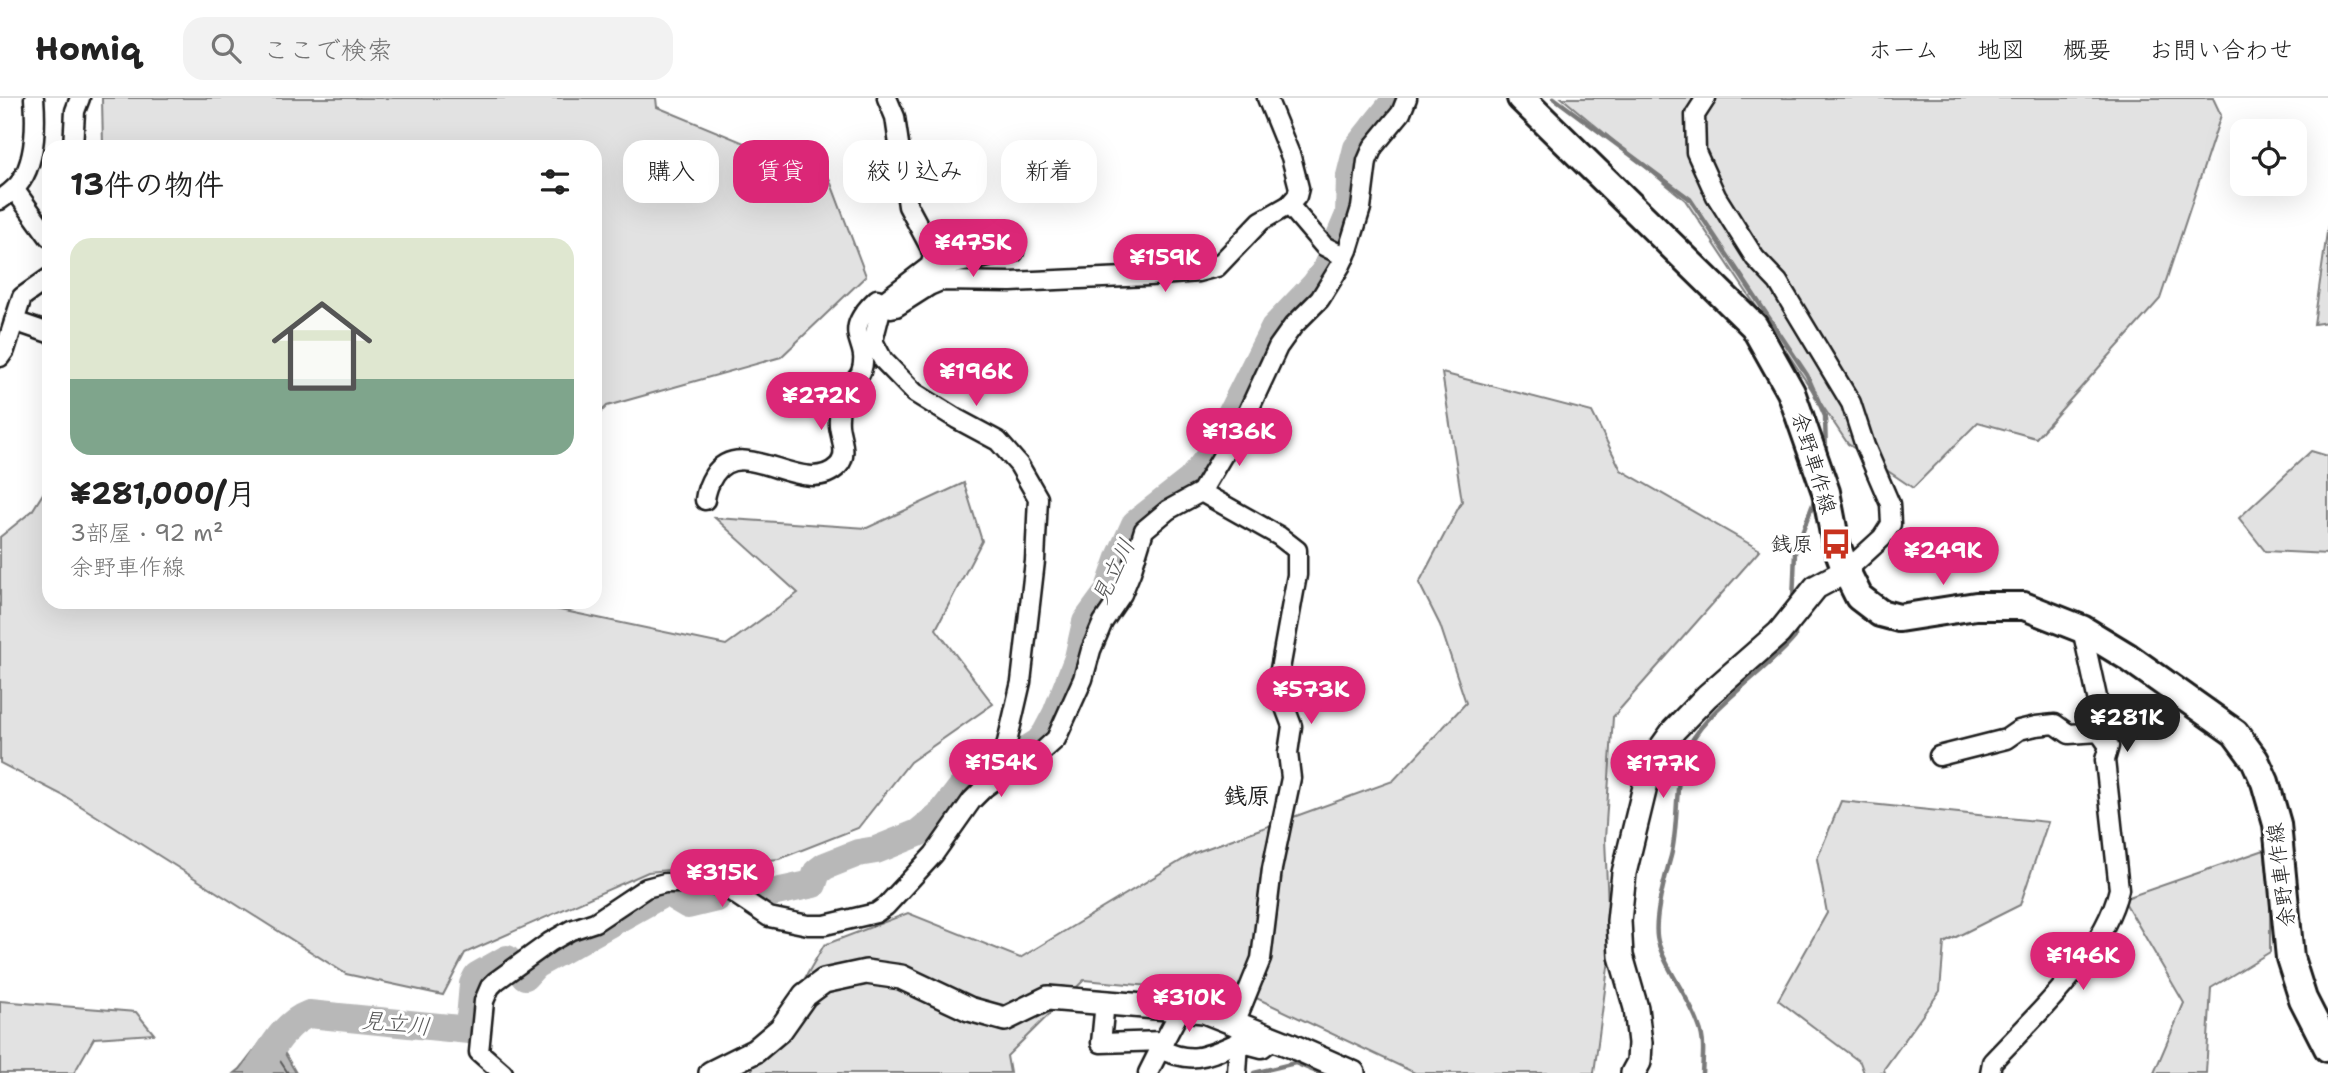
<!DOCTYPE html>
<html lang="ja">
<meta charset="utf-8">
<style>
:root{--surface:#fff;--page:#f2f2f2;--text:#222;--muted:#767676;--line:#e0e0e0;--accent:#db2777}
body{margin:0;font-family:"Shantell Sans","Klee One",sans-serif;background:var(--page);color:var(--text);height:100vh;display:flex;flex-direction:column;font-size:26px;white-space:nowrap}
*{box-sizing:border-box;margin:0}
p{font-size:23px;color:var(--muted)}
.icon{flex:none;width:38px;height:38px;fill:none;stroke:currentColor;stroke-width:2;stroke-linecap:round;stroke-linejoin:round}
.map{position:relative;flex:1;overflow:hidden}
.panel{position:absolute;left:42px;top:42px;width:560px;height:469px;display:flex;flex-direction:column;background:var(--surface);border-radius:21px;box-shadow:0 7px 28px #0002}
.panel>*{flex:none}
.hud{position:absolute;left:623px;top:42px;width:665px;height:63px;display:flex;gap:14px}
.fabs{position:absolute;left:2230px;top:21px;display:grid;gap:14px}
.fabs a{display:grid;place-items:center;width:77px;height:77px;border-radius:14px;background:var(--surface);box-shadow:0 7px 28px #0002;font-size:35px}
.price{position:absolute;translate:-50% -60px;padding:0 16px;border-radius:24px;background:var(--accent);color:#fff;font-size:23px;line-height:46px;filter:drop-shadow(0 2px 4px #0008)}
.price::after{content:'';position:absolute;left:50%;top:42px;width:21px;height:16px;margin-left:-10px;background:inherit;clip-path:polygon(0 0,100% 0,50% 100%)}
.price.current{background:#222;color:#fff}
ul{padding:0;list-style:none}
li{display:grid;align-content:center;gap:14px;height:371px;padding:0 28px}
li span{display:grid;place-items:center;height:217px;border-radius:21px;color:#555}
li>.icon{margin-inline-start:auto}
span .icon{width:126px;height:126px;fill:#fffc;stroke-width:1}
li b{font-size:30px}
h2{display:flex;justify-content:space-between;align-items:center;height:84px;padding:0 28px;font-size:30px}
.pill{padding:0 24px;border-radius:21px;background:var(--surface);box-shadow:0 7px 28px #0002;font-size:24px;line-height:63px}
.pill.current{background:var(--accent);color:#fff}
header{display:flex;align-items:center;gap:42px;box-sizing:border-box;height:98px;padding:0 35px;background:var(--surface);border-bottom:2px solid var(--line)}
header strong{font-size:33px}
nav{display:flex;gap:38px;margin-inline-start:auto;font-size:24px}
.search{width:490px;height:63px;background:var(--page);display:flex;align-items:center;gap:18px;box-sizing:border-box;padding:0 24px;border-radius:21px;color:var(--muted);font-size:26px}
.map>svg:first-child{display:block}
.green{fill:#e2e2e2;stroke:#7f7f7f;stroke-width:2}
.water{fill:#b8b8b8;stroke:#7a7a7a;stroke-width:2}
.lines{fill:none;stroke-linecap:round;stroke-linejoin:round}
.shore{stroke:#5a5a5a;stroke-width:2}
.stream{stroke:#7a7a7a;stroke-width:4.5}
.river{stroke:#b8b8b8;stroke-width:28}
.minor-casing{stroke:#1c1c1c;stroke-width:23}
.tertiary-casing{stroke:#1c1c1c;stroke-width:28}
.secondary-casing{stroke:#1c1c1c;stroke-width:32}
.minor{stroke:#fff;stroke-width:18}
.tertiary{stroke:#fff;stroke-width:23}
.secondary{stroke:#fff;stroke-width:26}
.labels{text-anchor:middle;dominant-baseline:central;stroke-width:6;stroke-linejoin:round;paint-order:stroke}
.street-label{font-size:21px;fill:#1c1c1c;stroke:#fff}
.poi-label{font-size:21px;fill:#1c1c1c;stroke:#fff;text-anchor:end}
.water-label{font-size:23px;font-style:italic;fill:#5a5a5a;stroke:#fff}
.neighbourhood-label{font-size:23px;font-weight:bold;fill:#1c1c1c;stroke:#fff}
</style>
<header>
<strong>Homiq</strong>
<div class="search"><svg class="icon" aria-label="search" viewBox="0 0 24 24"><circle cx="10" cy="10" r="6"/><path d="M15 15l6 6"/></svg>ここで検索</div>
<nav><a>ホーム</a><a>地図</a><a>概要</a><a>お問い合わせ</a></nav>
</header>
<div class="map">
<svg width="2328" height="975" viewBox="0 0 2328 975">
<rect width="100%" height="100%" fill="#fff"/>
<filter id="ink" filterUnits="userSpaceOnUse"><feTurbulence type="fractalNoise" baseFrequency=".0143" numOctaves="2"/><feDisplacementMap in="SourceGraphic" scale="14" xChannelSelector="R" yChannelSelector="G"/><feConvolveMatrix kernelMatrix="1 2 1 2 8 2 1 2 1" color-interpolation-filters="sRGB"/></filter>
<g filter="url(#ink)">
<!-- green -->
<g class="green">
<path d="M102,0H656L657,9L829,80L866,178L781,259L607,308L595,320V49H103Z"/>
<path d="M1562,0H2213L2221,17L2160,201L2036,340L1978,324L1913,390L1848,346L1685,102Z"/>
<path d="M2328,127V224L2314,226Z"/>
<path d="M1442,275L1592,314L1621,372L1760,452L1613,619L1605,741L1610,854L1594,975H1415L1250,897L1084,882L1007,958L1010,975H750L824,847L908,815L1020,860L1194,755L1393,683L1466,605L1440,527L1419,485L1462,403Z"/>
<path d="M2311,353L2328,358V456L2265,453L2239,420Z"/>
<path d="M964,385L982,443L936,531L993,606L910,664L858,730L779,761L648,774L465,855L443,897L346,876L68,700L0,665V439L32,413L49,386V504H540L546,509L726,547L798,495L715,420L867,430Z"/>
<path d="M1841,703L2048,724L2020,807L1944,845L1940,893L1884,971L1885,975H1864L1860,964L1778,902L1827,815L1817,761Z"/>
<path d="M2270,750V854L2211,890L2206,975H2154L2184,905L2123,801Z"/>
<path d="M0,903L136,914L154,936L94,940L74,975H0Z"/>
</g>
<!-- water -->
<path class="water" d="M271,931L296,975H235L240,971Z"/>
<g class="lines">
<!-- shore -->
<path class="shore" d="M246,975L269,946L288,975"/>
<!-- stream -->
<g class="stream">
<path d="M1554,0L1690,101L1807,277L1825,318L1826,357"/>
<path d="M1793,504L1795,454L1816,398"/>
<path d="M1254,975L1295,965L1319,975"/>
<path d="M1702,975C1703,959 1705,943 1699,928C1689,899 1668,875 1659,847C1651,827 1665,780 1671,758C1679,726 1674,689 1684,659C1699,614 1765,576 1795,539V530"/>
</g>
<!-- river -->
<g class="river">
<path d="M752,795L776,794L813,786L817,774L825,768L858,755L876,752L918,735L941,716L969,680L993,666L1020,656L1039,644L1046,635L1056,616L1078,560L1086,524L1108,494L1121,457L1135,426L1191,382L1209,359L1274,230L1315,187L1325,173L1349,117L1350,78L1357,50L1397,0"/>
<path d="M525,878L535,867L666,794L688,807L717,800"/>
<path d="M259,970C273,949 285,925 309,916L469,932L473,886L477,878L507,861"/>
</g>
<!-- minor casing -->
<g class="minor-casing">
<g id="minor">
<path d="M1706,0L1695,17L1696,54L1716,98L1755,160L1778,184L1851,305L1865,348L1890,406L1891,426L1882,440L1846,473"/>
<path d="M73,49L75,13L80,0"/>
<path d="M14,91L49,139"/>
<path d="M0,102C8,96 16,91 21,83C36,61 36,26 34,0"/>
<path d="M1289,107L1324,148L1345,159"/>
<path d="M930,168H944L1014,154"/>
<path d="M14,223L49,235"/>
<path d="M0,259L5,252L22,199L49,180"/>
<path d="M1201,394L1279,438L1297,452V477L1277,588L1292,628L1288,655L1291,680L1272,771L1261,861L1235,925"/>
<path d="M705,402C706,393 709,385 714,377C742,334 804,402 838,368C849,357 840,339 839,327C838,312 842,297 851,287C855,283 859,279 861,274C872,242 837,238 877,201L891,210L896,209L929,188L941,183L1011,184L1149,178L1198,174L1217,169L1261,123L1289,107L1297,98L1299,90L1291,59L1267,0"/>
<path d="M1939,658L2006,641L2019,632L2036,628L2055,626L2069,636L2099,634"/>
<path d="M999,679L1035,660L1056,641L1083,581L1091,552L1103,524L1122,496L1131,474L1144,432L1168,412L1201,394L1246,318L1278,249L1293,228L1320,201L1341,167L1348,152L1361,110L1367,63L1373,49L1401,15L1407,0"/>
<path d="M1105,904L1101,945L1164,943L1148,975"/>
<path d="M1164,943L1181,911"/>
<path d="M1160,951C1193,967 1207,958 1239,944"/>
<path d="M503,975L479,954L484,903L490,889L496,883L550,844L571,832L595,824L646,790L665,785H711L726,790L769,819L808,827H825L876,815L886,808L934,756L972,702L984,690L999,679L1021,584L1035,463L1038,400L1019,367L998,343L957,321L915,295L883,262L873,243L883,204L930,168L933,159L930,149L908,108L895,19L887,0"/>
<path d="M1237,975L1239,944L1262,950L1274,941"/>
<path d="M1990,975L1992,964C2036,917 2104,855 2119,791L2105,662L2109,648L2099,634L2100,613L2082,531"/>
</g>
</g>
<!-- tertiary casing -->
<g class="tertiary-casing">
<g id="tertiary">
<path d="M711,975L755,953L781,931L805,897L824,883L866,874L901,879L969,911L1005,921L1048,900L1204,913L1292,948L1353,975"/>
<path d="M1633,975L1639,964L1640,945L1636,910L1621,858L1619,823L1624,775L1651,664L1674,632L1707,598L1779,535L1816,489L1846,473"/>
</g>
</g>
<!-- secondary casing -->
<g class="secondary-casing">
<path id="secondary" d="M1521,0L1754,228L1791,294L1826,394L1836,446L1846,473L1859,499L1880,515L1899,520L1976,508H2024L2082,531L2128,559L2235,635L2255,662L2265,684L2277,726L2290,860L2303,901L2328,950"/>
</g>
<!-- minor -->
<use href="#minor" class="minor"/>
<!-- tertiary -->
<use href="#tertiary" class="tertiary"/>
<!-- secondary -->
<use href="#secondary" class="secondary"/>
</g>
</g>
<!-- icons -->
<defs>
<g id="bus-bare" transform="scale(2.415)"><path d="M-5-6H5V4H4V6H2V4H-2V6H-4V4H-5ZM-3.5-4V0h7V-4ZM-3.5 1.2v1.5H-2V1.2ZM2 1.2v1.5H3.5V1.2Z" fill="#c8321e" stroke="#fff" stroke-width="2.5" paint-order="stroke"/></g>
</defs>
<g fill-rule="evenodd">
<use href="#bus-bare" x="1836" y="446"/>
</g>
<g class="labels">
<!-- street labels -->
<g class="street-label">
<text transform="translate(1814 365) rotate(73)">余野車作線</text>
<text transform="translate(2281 777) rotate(-97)">余野車作線</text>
</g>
<!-- poi labels -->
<g class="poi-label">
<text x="1813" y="446">銭原</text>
</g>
<!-- water labels -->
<g class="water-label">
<text transform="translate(1113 473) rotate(-64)">見立川</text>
<text transform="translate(396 925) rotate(6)">見立川</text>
</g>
<!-- neighbourhood labels -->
<g class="neighbourhood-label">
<text x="1247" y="698">銭原</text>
</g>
</g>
</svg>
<div class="fabs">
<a><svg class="icon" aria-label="locate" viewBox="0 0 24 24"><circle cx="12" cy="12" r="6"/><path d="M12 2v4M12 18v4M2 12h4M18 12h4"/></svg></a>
</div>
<b class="price" style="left:973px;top:181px">¥475K</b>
<b class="price" style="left:1165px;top:196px">¥159K</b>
<b class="price" style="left:976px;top:310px">¥196K</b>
<b class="price" style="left:821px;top:334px">¥272K</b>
<b class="price" style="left:1239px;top:370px">¥136K</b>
<b class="price" style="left:1943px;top:489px">¥249K</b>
<b class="price" style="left:1311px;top:628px">¥573K</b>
<b class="price current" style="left:2127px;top:656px">¥281K</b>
<b class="price" style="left:1001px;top:701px">¥154K</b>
<b class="price" style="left:1663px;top:702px">¥177K</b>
<b class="price" style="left:722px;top:811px">¥315K</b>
<b class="price" style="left:2083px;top:894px">¥146K</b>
<b class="price" style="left:1189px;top:936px">¥310K</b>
<div class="hud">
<a class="pill">購入</a>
<a class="pill current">賃貸</a>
<a class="pill">絞り込み</a>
<a class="pill">新着</a>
</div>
<section class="panel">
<h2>13件の物件<svg class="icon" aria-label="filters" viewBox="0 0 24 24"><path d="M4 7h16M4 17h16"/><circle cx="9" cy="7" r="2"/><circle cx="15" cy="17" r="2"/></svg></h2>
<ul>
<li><span style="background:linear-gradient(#dfe7d0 65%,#7fa58c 0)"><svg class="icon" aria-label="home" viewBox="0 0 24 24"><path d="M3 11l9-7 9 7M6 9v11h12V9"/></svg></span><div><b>¥281,000/月</b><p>3部屋 · 92 m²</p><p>余野車作線</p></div></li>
</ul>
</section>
</div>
